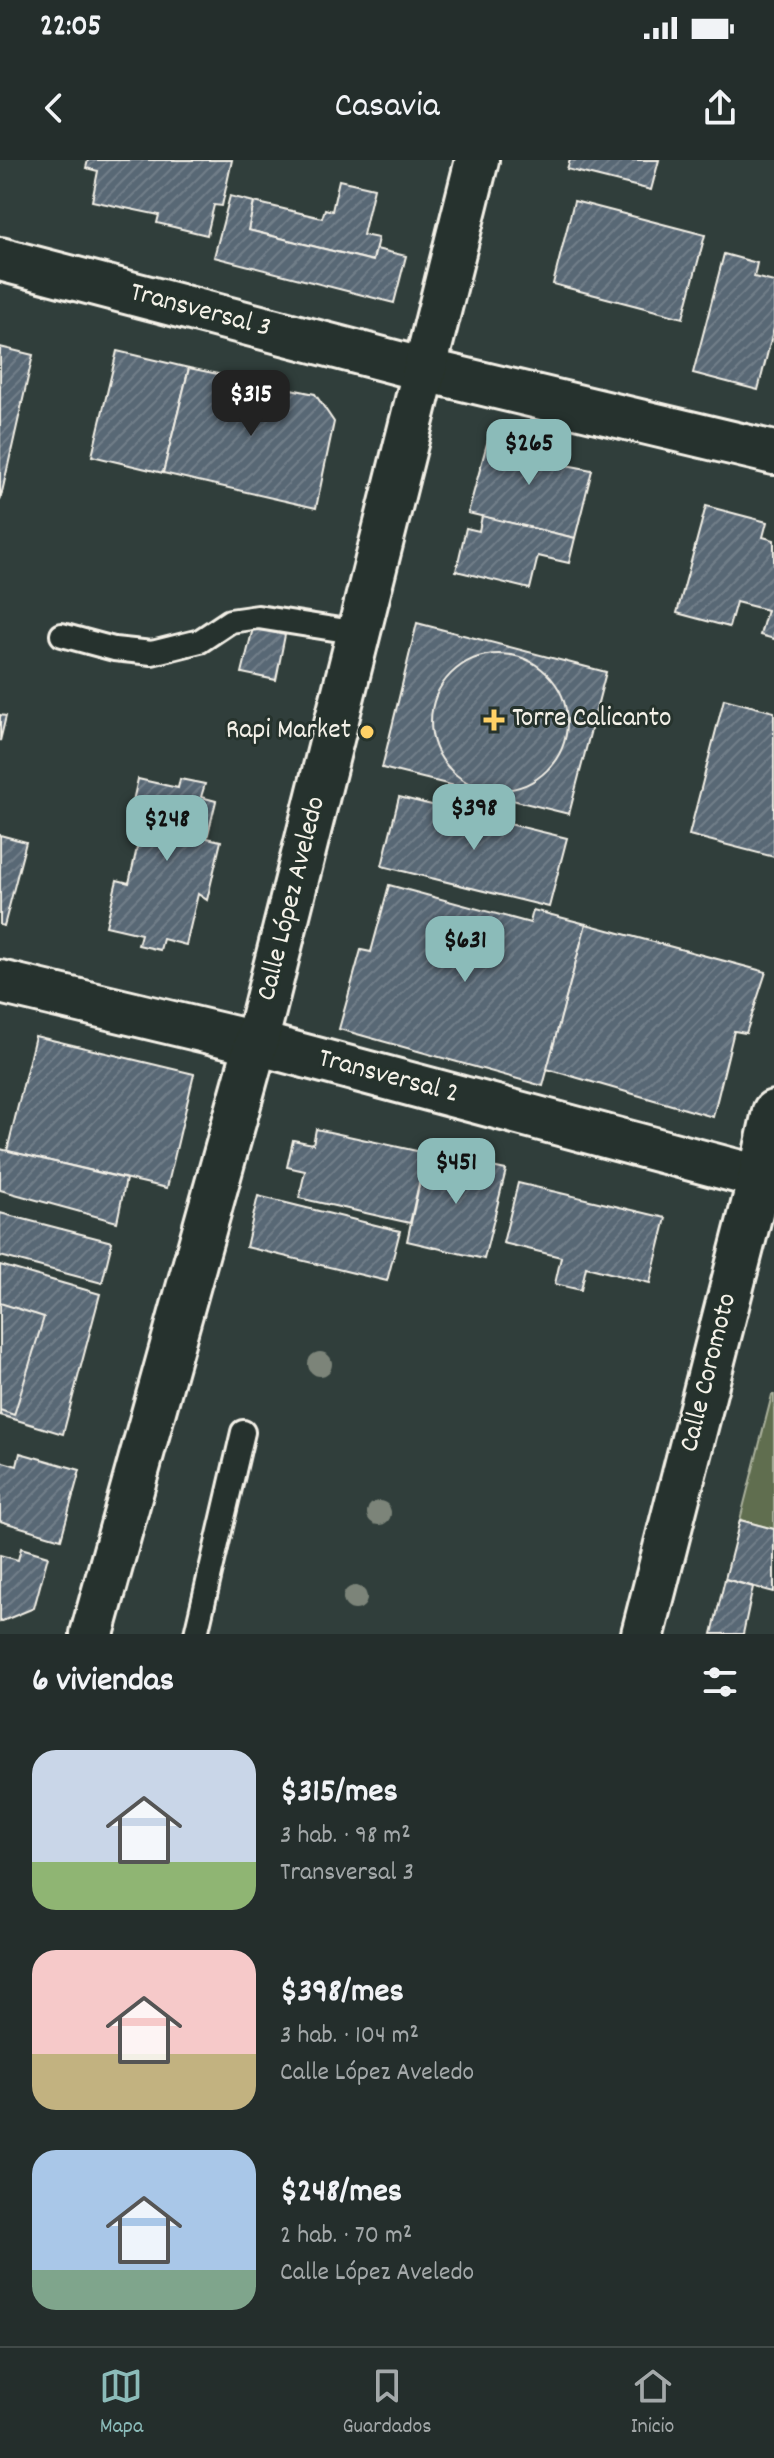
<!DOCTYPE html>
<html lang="es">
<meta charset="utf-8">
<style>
:root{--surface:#242e2c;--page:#303a38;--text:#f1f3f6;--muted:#a3a8a9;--line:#414a48;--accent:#8bbbb9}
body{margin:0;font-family:Dekko,sans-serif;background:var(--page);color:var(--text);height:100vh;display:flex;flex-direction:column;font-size:30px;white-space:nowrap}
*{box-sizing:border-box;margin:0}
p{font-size:26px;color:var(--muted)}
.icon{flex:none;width:44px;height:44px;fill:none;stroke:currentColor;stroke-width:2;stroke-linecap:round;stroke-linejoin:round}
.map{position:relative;height:1474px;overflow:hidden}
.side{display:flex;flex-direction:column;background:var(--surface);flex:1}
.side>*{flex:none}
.price{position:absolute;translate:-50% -68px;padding:0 18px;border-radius:16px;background:var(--accent);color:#111;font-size:26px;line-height:52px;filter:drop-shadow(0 2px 4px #0008)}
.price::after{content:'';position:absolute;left:50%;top:48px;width:24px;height:18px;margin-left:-12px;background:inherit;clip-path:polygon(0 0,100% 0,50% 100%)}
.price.current{background:#222;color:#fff}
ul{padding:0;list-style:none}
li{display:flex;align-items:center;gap:24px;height:200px;padding:0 32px}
li span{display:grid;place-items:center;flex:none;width:224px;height:160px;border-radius:24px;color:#555}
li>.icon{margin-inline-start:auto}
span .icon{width:96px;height:96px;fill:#fffc;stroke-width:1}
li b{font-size:34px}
h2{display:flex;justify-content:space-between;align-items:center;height:96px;padding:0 32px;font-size:34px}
.status{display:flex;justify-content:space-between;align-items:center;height:56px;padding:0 40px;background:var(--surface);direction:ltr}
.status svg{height:22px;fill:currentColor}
header{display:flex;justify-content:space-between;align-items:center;height:104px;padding:0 32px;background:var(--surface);font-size:36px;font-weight:600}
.tab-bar{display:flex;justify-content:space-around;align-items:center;height:112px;border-top:2px solid var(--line);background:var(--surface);font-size:22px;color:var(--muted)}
.tab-bar a{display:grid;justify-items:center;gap:4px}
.tab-bar .current{color:var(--accent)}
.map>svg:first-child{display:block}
.pitch{fill:#616e4f;stroke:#aab09c;stroke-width:2}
.building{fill:url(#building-hatch);stroke:#f4f1e8;stroke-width:2}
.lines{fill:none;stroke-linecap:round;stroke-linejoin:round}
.service-casing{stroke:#f4f1e8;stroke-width:28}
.minor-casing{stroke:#f4f1e8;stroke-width:48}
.service{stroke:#26332d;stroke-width:22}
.minor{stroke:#26332d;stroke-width:42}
.tree{fill:#7b8479}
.poi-dot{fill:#ffd166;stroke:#26332d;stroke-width:3}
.labels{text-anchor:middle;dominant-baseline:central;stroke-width:6;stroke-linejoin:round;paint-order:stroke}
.street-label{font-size:28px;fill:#f4f1e8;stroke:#26332d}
.poi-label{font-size:28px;fill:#f4f1e8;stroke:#26332d;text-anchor:start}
</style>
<div class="status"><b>22:05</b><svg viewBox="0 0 49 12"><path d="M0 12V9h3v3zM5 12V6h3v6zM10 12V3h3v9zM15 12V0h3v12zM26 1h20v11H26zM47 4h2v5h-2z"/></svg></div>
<header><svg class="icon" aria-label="back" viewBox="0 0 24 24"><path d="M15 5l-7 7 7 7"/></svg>Casavia<svg class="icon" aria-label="share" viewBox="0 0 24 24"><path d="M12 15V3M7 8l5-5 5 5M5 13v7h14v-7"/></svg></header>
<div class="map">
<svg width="774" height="1474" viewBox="0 0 774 1474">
<defs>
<pattern id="building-hatch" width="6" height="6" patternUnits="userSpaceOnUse" patternTransform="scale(2)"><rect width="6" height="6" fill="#596875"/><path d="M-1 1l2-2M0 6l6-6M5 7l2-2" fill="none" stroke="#717e89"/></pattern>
</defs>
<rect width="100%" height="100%" fill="#303e3b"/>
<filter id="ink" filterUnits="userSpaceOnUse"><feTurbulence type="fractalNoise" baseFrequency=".0125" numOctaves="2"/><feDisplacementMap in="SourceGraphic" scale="16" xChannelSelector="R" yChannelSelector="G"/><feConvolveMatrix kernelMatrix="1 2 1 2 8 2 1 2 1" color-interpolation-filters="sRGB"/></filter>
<g filter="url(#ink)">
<!-- pitch -->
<path class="pitch" d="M772,1235H774V1369L740,1360Z"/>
<!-- building -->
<g class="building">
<path d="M88,0H232L222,46L214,45L207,75L157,63L159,55L92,41L98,11L86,8Z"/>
<path d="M570,0H659L651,30L567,9Z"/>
<path d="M339,20L374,28L363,75L378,78L373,101L248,70L254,42L322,58L325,49L332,51Z"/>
<path d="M230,36L254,42L248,70L373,101L376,89L406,96L394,143L214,97Z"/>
<path d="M574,41L705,75L683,158L553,124Z"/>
<path d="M724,94L757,103L754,117L774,122V168L758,230L693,213Z"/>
<path d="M0,187L33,195L0,341Z"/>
<path d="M117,191L189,208L163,313L92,296Z"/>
<path d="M189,208L315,234L334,262L316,348L163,313Z"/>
<path d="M491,269L544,282L540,300L592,310L575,378L468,353Z"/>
<path d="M706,346L767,362L763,377L774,380V479L760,475L767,450L736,442L729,467L677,453Z"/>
<path d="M482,356L575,378L569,403L538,396L530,429L456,411L466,368L479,371Z"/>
<path d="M417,463L606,512L569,654L382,608Z"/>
<path d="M253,468L285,475L276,520L242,513Z"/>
<circle cx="499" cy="562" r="68"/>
<path d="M724,539L774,552V697L689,675Z"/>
<path d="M0,555L6,556L0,581Z"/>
<path d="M138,619L178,628L180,619L205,624L201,637L216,641L207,678L221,681L207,740L198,734L186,785L163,779L160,790L138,785L141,774L106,766L117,720L129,723L142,666L128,663Z"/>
<path d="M399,637L567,678L549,747L382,706Z"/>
<path d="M0,675L26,682L4,766L0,765Z"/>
<path d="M389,725L530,763L533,750L586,764L543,926L339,869L361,790L371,792Z"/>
<path d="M586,764L766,812L746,873L734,871L713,957L547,909Z"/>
<path d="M35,876L194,914L167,1028L7,991Z"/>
<path d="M316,969L426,993L410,1063L299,1038L305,1011L287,1007L293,980L313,984Z"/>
<path d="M0,989L126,1019L117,1062L0,1030Z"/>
<path d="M426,993L506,1010L484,1099L407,1081Z"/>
<path d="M518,1023L666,1058L650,1123L586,1107L581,1130L555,1124L561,1097L503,1083Z"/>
<path d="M258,1036L400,1071L387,1121L246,1087Z"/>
<path d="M0,1053L112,1082L102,1123L0,1096Z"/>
<path d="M0,1105L100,1134L63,1274L0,1255Z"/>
<path d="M0,1143L44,1157L14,1255L0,1250Z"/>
<path d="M20,1293L80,1310L61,1379L0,1361V1301L17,1306Z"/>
<path d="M740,1360L774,1369V1432L725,1419Z"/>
<path d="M21,1388L48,1396L34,1448L0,1462V1395L18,1400Z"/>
<path d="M725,1419L753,1427L743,1474H712Z"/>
</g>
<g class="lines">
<!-- service casing -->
<g class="service-casing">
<g id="service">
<path d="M62,475L114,489L152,493L200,481L230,461L258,457L359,473"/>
<path d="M196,1474L243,1272"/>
</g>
</g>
<!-- minor casing -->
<g class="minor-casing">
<g id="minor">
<path d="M0,99L425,210L774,293"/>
<path d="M0,822L256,883L774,1021"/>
<path d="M92,1474L256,883L477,0"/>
<path d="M643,1474L760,1017L774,952"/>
</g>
</g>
<!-- service -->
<use href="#service" class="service"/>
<!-- minor -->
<use href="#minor" class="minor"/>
</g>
<!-- trees -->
<g class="tree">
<circle cx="320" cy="1204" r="12"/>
<circle cx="379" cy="1353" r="12"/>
<circle cx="355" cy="1438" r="12"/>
</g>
</g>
<!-- markers -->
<g class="poi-dot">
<path d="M490 548h8v8h8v8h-8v8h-8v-8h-8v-8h8z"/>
<circle cx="367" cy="572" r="8"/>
</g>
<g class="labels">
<!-- street labels -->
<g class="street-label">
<text transform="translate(200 152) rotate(15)">Transversal 3</text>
<text transform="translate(293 739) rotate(-76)">Calle López Aveledo</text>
<text transform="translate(388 918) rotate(15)">Transversal 2</text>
<text transform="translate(710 1213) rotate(-76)">Calle Coromoto</text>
</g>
<!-- poi labels -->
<g class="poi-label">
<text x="512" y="560">Torre Calicanto</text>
<text x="351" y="572" text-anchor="end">Rapi Market</text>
</g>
</g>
</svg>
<b class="price current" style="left:251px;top:278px">$315</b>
<b class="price" style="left:529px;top:327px">$265</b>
<b class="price" style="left:474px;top:692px">$398</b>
<b class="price" style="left:167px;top:703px">$248</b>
<b class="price" style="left:465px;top:824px">$631</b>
<b class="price" style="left:456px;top:1046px">$451</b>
</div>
<section class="side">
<h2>6 viviendas<svg class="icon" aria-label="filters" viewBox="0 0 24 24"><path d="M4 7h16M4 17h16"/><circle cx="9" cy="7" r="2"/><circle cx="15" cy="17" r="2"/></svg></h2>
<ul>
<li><span style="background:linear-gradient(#c9d6e8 70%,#8fb573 0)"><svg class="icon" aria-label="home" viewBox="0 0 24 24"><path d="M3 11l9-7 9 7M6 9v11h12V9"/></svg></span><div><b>$315/mes</b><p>3 hab. · 98 m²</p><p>Transversal 3</p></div></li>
<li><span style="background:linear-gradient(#f6c9c9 65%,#c2b280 0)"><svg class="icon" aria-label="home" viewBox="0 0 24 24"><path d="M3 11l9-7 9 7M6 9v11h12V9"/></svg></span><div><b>$398/mes</b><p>3 hab. · 104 m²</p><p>Calle López Aveledo</p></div></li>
<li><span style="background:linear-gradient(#a9c7e8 75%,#7fa58c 0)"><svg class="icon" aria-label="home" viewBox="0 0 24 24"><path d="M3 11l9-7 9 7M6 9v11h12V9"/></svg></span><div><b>$248/mes</b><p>2 hab. · 70 m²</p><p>Calle López Aveledo</p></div></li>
</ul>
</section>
<nav class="tab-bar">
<a class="current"><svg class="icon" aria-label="map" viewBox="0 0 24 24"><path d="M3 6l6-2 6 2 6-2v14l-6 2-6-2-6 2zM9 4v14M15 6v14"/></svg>Mapa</a>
<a><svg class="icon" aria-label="saved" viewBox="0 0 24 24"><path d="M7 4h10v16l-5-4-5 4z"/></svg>Guardados</a>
<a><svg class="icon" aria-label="home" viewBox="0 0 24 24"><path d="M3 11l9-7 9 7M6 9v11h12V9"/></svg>Inicio</a>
</nav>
